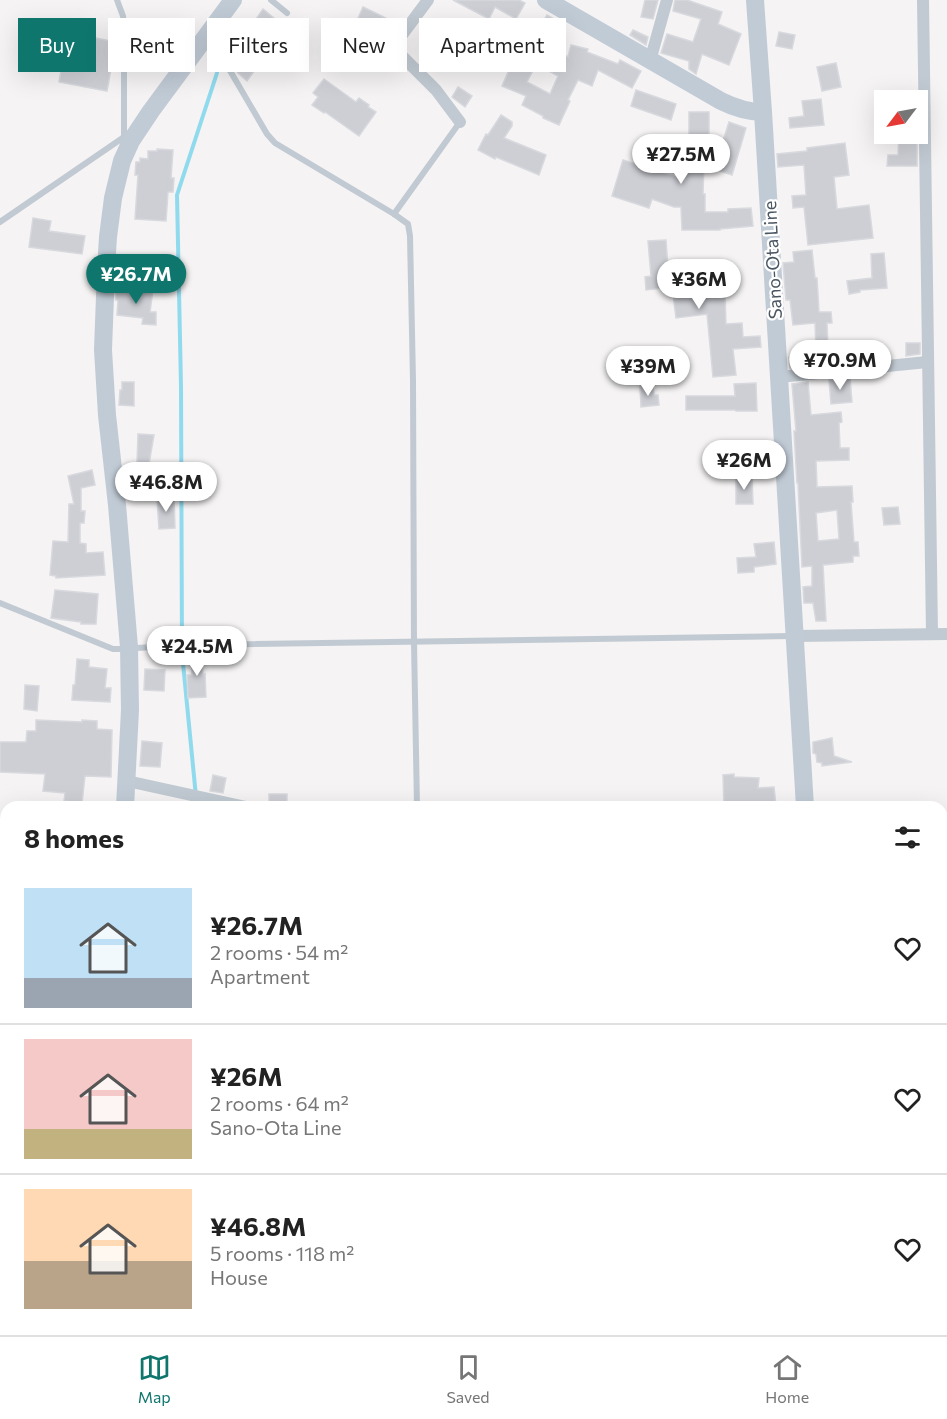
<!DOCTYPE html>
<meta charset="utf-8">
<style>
:root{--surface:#fff;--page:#f2f2f2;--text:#222;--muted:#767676;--line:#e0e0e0;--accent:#0f766e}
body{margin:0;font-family:Commissioner,sans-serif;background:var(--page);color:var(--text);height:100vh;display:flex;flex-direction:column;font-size:22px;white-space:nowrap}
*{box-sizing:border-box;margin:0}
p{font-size:20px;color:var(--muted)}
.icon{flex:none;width:33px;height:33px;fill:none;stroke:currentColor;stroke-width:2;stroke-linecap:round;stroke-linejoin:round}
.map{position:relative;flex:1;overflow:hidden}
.sheet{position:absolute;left:0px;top:801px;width:948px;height:534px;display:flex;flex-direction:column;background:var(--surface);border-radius:18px 18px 0 0;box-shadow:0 6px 24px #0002}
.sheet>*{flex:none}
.banner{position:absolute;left:18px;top:18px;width:600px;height:54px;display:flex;gap:12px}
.needle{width:39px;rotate:238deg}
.buttons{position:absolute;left:874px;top:90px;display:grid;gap:12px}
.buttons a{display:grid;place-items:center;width:54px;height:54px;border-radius:0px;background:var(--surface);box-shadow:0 6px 24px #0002;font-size:30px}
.price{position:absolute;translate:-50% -51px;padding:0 14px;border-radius:21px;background:#fff;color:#222;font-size:20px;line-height:39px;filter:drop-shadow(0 2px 3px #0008)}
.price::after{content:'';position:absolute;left:50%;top:36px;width:18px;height:14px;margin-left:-9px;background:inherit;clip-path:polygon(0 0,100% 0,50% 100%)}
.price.active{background:var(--accent);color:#fff}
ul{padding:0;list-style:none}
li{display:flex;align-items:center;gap:18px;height:150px;padding:0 24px}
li+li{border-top:2px solid var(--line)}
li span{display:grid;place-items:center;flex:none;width:168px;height:120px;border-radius:0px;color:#555}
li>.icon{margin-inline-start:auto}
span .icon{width:72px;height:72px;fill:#fffc;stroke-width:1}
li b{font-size:26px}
h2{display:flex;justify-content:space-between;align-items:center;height:72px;padding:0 24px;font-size:26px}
.chip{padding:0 21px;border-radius:0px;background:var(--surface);box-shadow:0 6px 24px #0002;font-size:21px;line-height:54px}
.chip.active{background:var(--accent);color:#fff}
.dock{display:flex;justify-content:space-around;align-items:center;height:84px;border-top:2px solid var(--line);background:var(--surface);font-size:16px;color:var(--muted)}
.dock a{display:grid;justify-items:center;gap:3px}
.dock .active{color:var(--accent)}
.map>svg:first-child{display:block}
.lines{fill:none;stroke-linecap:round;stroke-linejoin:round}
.stream{stroke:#90daee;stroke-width:4}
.building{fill:#cdcfd5;stroke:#d7d9de;stroke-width:1.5;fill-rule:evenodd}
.lane{stroke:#c1cad2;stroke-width:6}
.street{stroke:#c1cad2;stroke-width:12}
.secondary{stroke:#c1cbd6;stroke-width:18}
.labels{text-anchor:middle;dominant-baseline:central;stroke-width:4.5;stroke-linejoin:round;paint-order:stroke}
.street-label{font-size:18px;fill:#4a5661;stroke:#fff}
</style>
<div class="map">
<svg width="947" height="1335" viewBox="0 0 947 1335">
<rect width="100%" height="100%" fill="#f5f3f3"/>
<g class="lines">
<!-- stream -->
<g class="stream">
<path d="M222,35L225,45"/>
<path d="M197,807L182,653L181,386L177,195L217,73"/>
<path d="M942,1168L947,1163"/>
<path d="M919,1329L923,1335"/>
<path d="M114,1335L115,1329"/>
</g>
</g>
<!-- building -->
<g class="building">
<path d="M453,0H519L525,3L516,19L495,7L489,19Z"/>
<path d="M645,0H658L653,19L641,17Z"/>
<path d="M675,0H687L722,12L718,24L741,34L729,65L702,54L696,74L689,69V61L661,53L667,34L693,42L701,19L673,11Z"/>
<path d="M363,7L386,18L379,33L356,23Z"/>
<path d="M263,9L286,28L279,36L268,27L255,46L243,38Z"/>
<path d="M547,15L559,22L550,39L537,32Z"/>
<path d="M633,30L648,37L646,45L630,35Z"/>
<path d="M513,31L528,40L522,51L539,59L527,82L550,94L558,76L538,65L547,47L568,57L571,45L588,49L587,52L618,64L620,60L641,71L632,88L598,70L592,86L578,80L568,100L570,101L559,125L543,118V116L522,105L526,96L502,86L512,63L499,56Z"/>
<path d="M779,32L795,35L792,49L776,46Z"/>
<path d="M86,36L116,42L107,91L59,82L63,59L81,61Z"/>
<path d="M240,54L257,67L247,81L238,73L232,64Z"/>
<path d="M836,63L841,87L822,91L817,67Z"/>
<path d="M324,79L356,102L359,98L369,105L368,107L376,112L359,136L325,112L324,113L312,105L318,97L313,93Z"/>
<path d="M458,87L472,96L465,107L452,97Z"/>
<path d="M636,90L676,104L671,120L631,106Z"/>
<path d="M821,99L824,125L790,128L789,118L804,116L802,101Z"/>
<path d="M689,112H709V167L704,165L703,194H705V212H728V209L751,208L753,226L720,229V230H682L681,207H674L652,199L649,208L612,196L623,160L685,180V154H689Z"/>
<path d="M501,115L512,122V126L504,138L546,155L539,175L496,157L495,159L478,150L486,134L488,135Z"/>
<path d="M729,122L746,128L732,175L714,169Z"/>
<path d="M899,134H917V166H887L888,155H898Z"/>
<path d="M845,143L849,175L834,177L837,209L869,205L873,238L808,245L804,207L793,208L792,196L806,195L804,165L778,167L777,154L807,151V148Z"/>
<path d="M157,149L173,150L171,178H174L173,192H168L166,221L135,219L138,175H135L136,162H140V158L148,159V151H157Z"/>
<path d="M33,218L51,221L49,231L85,236L82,254L29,247Z"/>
<path d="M666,240L668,269L693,267L695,296L725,295L726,324L742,323L743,337L760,336L761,347L733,349L736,375L713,377L707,314L676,318L672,287L646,290L645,277L651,276L648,241Z"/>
<path d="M812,250L815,278H817L819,312H831L832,323H827L828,349L877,345L878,359L790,368L789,357L808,354V350L816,349L815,323L793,325L790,300H786L783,263L794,262L793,252Z"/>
<path d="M884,253L887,288L860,290V292L849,294L847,281L872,278L871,254Z"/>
<path d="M143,289L153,290L150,312H156V325L142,324L143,318L117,315L118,300H116V290L142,292Z"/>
<path d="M906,343H920V354L906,356Z"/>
<path d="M850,378L852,402L831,404L829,380Z"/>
<path d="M122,382H134V406L119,405L120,390H122Z"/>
<path d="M808,382L811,415L841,412L842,422L839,423L840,448H849V460L816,461L817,487L852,486L853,502H851L854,542H858L859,556H853V562L823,565L826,621H816L813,603H804L803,587L812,586V566L802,567L798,483H797L794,431H796L792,384ZM837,510L839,539L818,541L816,513Z"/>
<path d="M756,383L757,411H736L735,410H686V396H735L734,384Z"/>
<path d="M653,385L654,395H658L659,405L641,407L640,386Z"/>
<path d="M138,434L154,435L149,464L137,463Z"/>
<path d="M726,443H749V448L768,446L770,469L752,470L751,457L726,458Z"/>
<path d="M92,470L95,485L81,488V511H85L84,523H80V543L86,544V553L103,552L105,575L56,578V576L50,575L53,541L68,542L69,504H74L68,476Z"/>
<path d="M752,478L753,504H736V479Z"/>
<path d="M174,497L175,528L159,529L157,498Z"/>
<path d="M898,507L900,524L884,525L882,508Z"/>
<path d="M774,542L776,564L754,567V572L738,573L737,558L756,557L754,544Z"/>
<path d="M55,590L98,594L96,624H81V622L51,618Z"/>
<path d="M191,650H201L203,675L205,674L206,697L188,698L187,675H192Z"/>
<path d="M77,659L89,660V667L107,669L105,688H111L110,702L72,700L73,685H75Z"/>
<path d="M145,669L165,670L164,691L144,690Z"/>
<path d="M25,685L39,686L37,711L24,709Z"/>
<path d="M36,720L82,722V720L97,721V729L112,730L111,777L85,776L82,803L64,801L65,793L43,791L45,774L0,772V742H26L27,731H36Z"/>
<path d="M832,738L834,756L852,762L822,766V763L817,762L816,754L813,753V742Z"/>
<path d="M142,741L162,743L160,767L140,766Z"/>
<path d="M734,774V777L759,778L758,788L774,787L776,806L724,807L723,775Z"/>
<path d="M213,775L226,778L223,793L210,791Z"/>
<rect x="269" y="794" width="18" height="13"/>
</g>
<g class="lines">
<!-- lane -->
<g class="lane">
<path d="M117,0L123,16L124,24V137"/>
<path d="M271,0L287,13"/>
<path d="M203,43L222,57L267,134L275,143L394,214L408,224L410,236L413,380L414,642L417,807"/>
<path d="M394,214L460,122"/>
<path d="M0,222L124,137"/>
<path d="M0,603L113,649H120L187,645L791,636"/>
<path d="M425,1329V1335"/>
</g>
<!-- street -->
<g class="street">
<path d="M428,0L399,39L398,52L436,90L460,122"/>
<path d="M923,0L932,634"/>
<path d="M650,61L667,0"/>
<path d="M779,377L927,362"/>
<path d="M795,636L947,634"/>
<path d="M127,781L246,807"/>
<path d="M942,897H947"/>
<path d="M59,1335V1329"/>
<path d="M210,1335L211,1329"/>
</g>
<!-- secondary -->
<g class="secondary">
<path d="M546,0L721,101C735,108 747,112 763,112"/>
<path d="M755,0L763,112L805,807"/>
<path d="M125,807L130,710L129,647L117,505L107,415L103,350L106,269L108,237L113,198L122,161L131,141L151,111L233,0"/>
<path d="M942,1294L947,1292"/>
<path d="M77,1329V1335"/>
<path d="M887,1333L893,1329"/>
</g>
</g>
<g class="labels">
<!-- street labels -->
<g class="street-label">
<text transform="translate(772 260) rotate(-93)">Sano-Ota Line</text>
</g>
</g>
</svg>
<div class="buttons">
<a><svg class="needle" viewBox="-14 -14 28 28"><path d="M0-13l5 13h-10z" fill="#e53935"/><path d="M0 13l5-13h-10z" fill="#767676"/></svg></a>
</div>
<b class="price" style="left:681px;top:185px">¥27.5M</b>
<b class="price active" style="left:136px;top:305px">¥26.7M</b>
<b class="price" style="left:699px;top:310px">¥36M</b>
<b class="price" style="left:840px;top:391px">¥70.9M</b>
<b class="price" style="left:648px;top:397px">¥39M</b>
<b class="price" style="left:744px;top:491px">¥26M</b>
<b class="price" style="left:166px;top:513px">¥46.8M</b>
<b class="price" style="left:197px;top:677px">¥24.5M</b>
<div class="banner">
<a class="chip active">Buy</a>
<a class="chip">Rent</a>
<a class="chip">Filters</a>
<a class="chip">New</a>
<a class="chip">Apartment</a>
</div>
<section class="sheet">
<h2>8 homes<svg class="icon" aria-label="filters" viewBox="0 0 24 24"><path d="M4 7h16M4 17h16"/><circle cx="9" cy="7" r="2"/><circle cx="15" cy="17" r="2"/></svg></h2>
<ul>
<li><span style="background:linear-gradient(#bfe0f5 75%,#9aa5b1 0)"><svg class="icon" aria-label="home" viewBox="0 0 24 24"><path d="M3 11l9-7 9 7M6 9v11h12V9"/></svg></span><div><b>¥26.7M</b><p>2 rooms · 54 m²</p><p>Apartment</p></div><svg class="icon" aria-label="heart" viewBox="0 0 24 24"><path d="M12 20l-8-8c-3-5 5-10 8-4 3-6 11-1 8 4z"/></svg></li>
<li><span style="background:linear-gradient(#f6c9c9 75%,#c2b280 0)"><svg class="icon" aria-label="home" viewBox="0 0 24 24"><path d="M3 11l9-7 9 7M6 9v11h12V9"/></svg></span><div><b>¥26M</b><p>2 rooms · 64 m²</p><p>Sano-Ota Line</p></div><svg class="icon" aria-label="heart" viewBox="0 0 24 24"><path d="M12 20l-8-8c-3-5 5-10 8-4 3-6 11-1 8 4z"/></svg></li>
<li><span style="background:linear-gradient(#ffd9b3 60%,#b9a48a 0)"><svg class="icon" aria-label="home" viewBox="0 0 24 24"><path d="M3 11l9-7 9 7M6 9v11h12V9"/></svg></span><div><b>¥46.8M</b><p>5 rooms · 118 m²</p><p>House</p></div><svg class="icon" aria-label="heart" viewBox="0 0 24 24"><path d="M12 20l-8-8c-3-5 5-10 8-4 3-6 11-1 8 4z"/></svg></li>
</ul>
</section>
</div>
<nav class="dock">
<a class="active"><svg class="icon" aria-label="map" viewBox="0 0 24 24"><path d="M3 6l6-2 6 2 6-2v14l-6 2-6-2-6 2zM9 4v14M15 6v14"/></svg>Map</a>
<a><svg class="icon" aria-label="saved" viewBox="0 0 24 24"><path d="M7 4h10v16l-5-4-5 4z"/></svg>Saved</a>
<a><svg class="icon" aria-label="home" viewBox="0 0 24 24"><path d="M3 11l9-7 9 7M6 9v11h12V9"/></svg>Home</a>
</nav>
